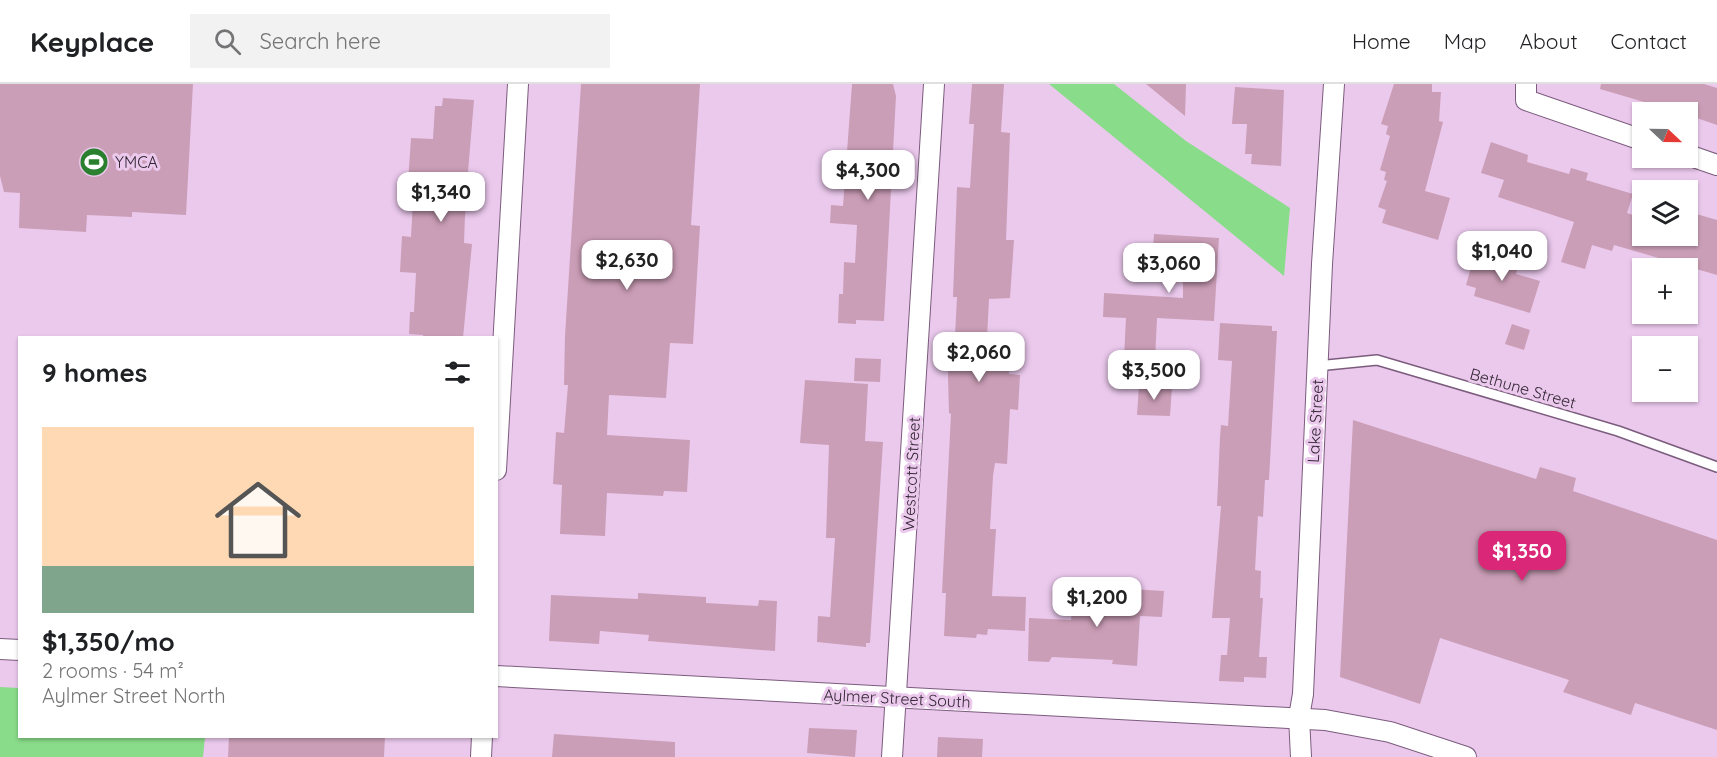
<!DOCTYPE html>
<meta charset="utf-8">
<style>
:root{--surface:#fff;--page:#f2f2f2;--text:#202124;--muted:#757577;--line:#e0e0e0;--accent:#db2777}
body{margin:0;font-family:Quicksand,sans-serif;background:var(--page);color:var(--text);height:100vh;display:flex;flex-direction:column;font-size:22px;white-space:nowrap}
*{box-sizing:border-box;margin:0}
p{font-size:20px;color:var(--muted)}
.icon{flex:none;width:33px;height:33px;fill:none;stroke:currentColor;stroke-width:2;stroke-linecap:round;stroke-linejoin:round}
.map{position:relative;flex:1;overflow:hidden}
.panel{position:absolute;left:18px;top:252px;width:480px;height:402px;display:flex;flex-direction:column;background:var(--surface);border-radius:0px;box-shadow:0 2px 4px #0004}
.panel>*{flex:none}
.needle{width:39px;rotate:112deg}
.fabs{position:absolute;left:1632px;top:18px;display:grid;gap:12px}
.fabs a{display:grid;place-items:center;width:66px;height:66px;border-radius:0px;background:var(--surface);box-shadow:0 2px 4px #0004;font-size:30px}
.price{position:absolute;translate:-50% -51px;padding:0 14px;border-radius:12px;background:#fff;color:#222;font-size:20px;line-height:39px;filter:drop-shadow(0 2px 3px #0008)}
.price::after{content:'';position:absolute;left:50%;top:36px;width:18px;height:14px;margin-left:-9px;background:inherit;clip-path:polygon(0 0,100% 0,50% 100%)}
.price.selected{background:var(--accent);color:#fff}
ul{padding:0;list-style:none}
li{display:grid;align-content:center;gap:12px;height:318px;padding:0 24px}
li+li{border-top:2px solid var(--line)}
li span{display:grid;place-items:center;height:186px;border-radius:0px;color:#555}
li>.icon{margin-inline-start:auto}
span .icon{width:108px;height:108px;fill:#fffc;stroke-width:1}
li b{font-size:26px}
h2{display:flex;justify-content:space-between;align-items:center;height:72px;padding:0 24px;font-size:26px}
header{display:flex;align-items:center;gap:36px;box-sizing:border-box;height:84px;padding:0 30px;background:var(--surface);border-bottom:2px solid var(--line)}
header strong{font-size:28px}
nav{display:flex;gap:33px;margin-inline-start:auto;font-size:21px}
.search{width:420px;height:54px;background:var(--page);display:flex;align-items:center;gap:15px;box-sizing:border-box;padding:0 21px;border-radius:0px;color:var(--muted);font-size:22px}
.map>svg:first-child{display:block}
.green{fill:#89dc89}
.building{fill:#cb9eb7}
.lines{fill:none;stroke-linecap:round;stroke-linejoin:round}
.service-casing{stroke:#7b5c7d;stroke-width:12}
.minor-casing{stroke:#7b5c7d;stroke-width:22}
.service{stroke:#fff;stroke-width:9}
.minor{stroke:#fff;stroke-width:20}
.labels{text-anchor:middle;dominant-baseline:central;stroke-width:6;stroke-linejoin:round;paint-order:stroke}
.poi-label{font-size:16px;fill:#342735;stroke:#ebc9ed;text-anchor:start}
.street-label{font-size:16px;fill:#342735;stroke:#ebc9ed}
</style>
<header>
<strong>Keyplace</strong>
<div class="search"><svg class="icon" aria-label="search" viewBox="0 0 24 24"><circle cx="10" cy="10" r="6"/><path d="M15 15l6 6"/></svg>Search here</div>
<nav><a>Home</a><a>Map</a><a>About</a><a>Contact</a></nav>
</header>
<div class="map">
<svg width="1717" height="673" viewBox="0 0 1717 673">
<rect width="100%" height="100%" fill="#ebc9ed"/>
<!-- green -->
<g class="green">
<path d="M1049,0H1114L1186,57L1290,124L1284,192Z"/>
<path d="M0,603L19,604L20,652L205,653L203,673H0Z"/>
</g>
<!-- building -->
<g class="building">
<path d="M0,0H193L186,131L132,128V133L87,131L86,148L19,144L20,109L4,108L0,92Z"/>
<path d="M581,0H700L691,141L700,142L693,260L670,259L666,314L609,311L607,351L690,356L687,408L664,407L663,412L607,409L605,452L560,450L562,401L553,400L556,348L564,349L568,301H564L565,252Z"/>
<path d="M852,0H893L896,12L884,237L856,236V240L838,239L839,210H843L844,178L855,179L857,141L830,139L831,121L843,122Z"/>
<path d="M972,0H1004L1001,48L1010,49L1006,156H1014L1010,214L989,215L986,273L1009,276V290L1020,291L1018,326L1010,325L1007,380L995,379L993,392L990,445H996L992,512L1026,513L1025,547L988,545L987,551L977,550L976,554L944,552L946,509H942L951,330L949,329L948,293L949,271H954L957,213H953L957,103L970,104L974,40H969Z"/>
<path d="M1146,0H1186L1185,32Z"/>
<path d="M1394,0H1432V8H1441L1439,37L1443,38L1425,107L1450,114L1438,156L1382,139L1386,126L1378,123L1387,97L1384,96L1386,88L1380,86L1390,52L1386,50L1388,42L1381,40Z"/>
<path d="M1601,0H1704L1717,4V41L1688,31V28H1678L1600,5Z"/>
<path d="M1235,3L1284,6L1281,82L1251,80L1252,70H1245L1247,40H1232Z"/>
<path d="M443,14L474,16L468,88H477L476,112H467L465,132L464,159L472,160L463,254H423V251L409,250L410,228H414L416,189L400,188L402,152L411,153L414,98H408L411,54L433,55L435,22H442Z"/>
<path d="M1491,58L1528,71L1527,78L1569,90L1571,84L1588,89L1586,96L1633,110L1627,129L1642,134V152H1688L1693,129L1717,136V191L1614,161L1612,167L1592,161L1585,185L1561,178L1574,138L1498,113L1504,96L1481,89Z"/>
<path d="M1154,150L1219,154L1214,237L1157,234L1155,276L1124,274L1126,234L1103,233L1104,209L1183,214V178L1152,177Z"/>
<path d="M1476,166L1519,179L1516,190L1540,197L1530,229L1474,212L1476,204L1466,201Z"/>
<path d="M1220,239L1272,242V247H1277L1269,396H1265L1263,433L1258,432L1255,486L1261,487L1260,514H1263L1259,573H1267L1266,594L1244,593V598L1219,597L1221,571H1227L1230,534H1212L1221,422H1217L1220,353L1221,341L1228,342L1232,277L1218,276Z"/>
<path d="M1512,240L1530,246L1524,266L1505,260Z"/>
<path d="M855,274L881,275L880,298L854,297Z"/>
<path d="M805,296L868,300L865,357L883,358L870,559H866V563L817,558L818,532L830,533L835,454H826L829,361L800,359Z"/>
<path d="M1139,301L1172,303L1170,332L1137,331Z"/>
<path d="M1353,336L1536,395L1540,383L1576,394L1573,407L1717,456V646L1635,619L1631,631L1563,608L1569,596L1440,554L1420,620L1340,593Z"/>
<path d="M1097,503L1164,507L1162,533L1140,532L1137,582L1112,580L1113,576L1052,573L1049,578L1028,577L1029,534L1071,536L1072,525L1096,526Z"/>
<path d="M638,509L706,513V519L758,522L759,516L777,517L775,567L648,557L649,551L600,547L599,560L549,557L551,511L638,515Z"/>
<path d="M809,644L857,646L855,673L807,669Z"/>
<path d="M554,650L675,658V673H552Z"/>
<path d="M229,652H385L384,673H228Z"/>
<path d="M938,653L983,655L982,673H937Z"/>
</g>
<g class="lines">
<!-- service casing -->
<g class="service-casing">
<path id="service" d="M1317,282L1377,276L1618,347L1717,383"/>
</g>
<!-- minor casing -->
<g class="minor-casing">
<g id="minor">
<path d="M1526,0V16L1642,56"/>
<path d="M1688,71L1717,81"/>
<path d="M496,386L518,0"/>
<path d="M0,565L20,566"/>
<path d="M496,592L1325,636L1390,648L1466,673"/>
<path d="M481,673L482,652"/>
<path d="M892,673L934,0"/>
<path d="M1301,673L1299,633L1303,610L1322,180L1334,0"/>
</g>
</g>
<!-- service -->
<use href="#service" class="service"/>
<!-- minor -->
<use href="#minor" class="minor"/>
</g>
<!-- icons -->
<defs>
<g id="stadium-disc" transform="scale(1.5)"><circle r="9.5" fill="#2a802f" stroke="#ebc9ed"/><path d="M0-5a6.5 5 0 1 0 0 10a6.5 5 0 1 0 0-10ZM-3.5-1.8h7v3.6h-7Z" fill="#fff"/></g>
</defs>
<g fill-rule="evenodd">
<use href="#stadium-disc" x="94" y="78"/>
</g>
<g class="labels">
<!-- poi labels -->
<g class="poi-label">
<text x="115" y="78">YMCA</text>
</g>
<!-- street labels -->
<g class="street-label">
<text transform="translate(1523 304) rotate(16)">Bethune Street</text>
<text transform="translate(1315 337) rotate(-87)">Lake Street</text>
<text transform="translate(911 390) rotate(-87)">Westcott Street</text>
<text transform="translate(897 614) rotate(3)">Aylmer Street South</text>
</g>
</g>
</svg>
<div class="fabs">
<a><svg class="needle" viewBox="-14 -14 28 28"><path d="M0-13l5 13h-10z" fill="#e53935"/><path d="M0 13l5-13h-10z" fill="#757577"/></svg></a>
<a><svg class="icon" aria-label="layers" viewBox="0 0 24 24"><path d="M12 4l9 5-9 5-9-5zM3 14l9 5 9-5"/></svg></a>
<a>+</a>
<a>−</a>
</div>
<b class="price" style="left:868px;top:117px">$4,300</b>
<b class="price" style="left:441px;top:139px">$1,340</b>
<b class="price" style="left:1502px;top:198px">$1,040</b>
<b class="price" style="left:627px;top:207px">$2,630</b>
<b class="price" style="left:1169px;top:210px">$3,060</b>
<b class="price" style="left:979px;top:299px">$2,060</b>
<b class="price" style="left:1154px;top:317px">$3,500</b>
<b class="price selected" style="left:1522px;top:498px">$1,350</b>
<b class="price" style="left:1097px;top:544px">$1,200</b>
<section class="panel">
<h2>9 homes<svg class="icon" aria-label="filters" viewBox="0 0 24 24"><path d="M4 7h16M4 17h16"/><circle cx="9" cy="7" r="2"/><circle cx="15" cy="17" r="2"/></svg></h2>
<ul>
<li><span style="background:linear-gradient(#ffd9b3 75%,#7fa58c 0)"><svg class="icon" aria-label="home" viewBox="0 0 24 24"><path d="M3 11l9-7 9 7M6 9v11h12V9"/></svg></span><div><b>$1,350/mo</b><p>2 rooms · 54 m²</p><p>Aylmer Street North</p></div></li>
</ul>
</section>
</div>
